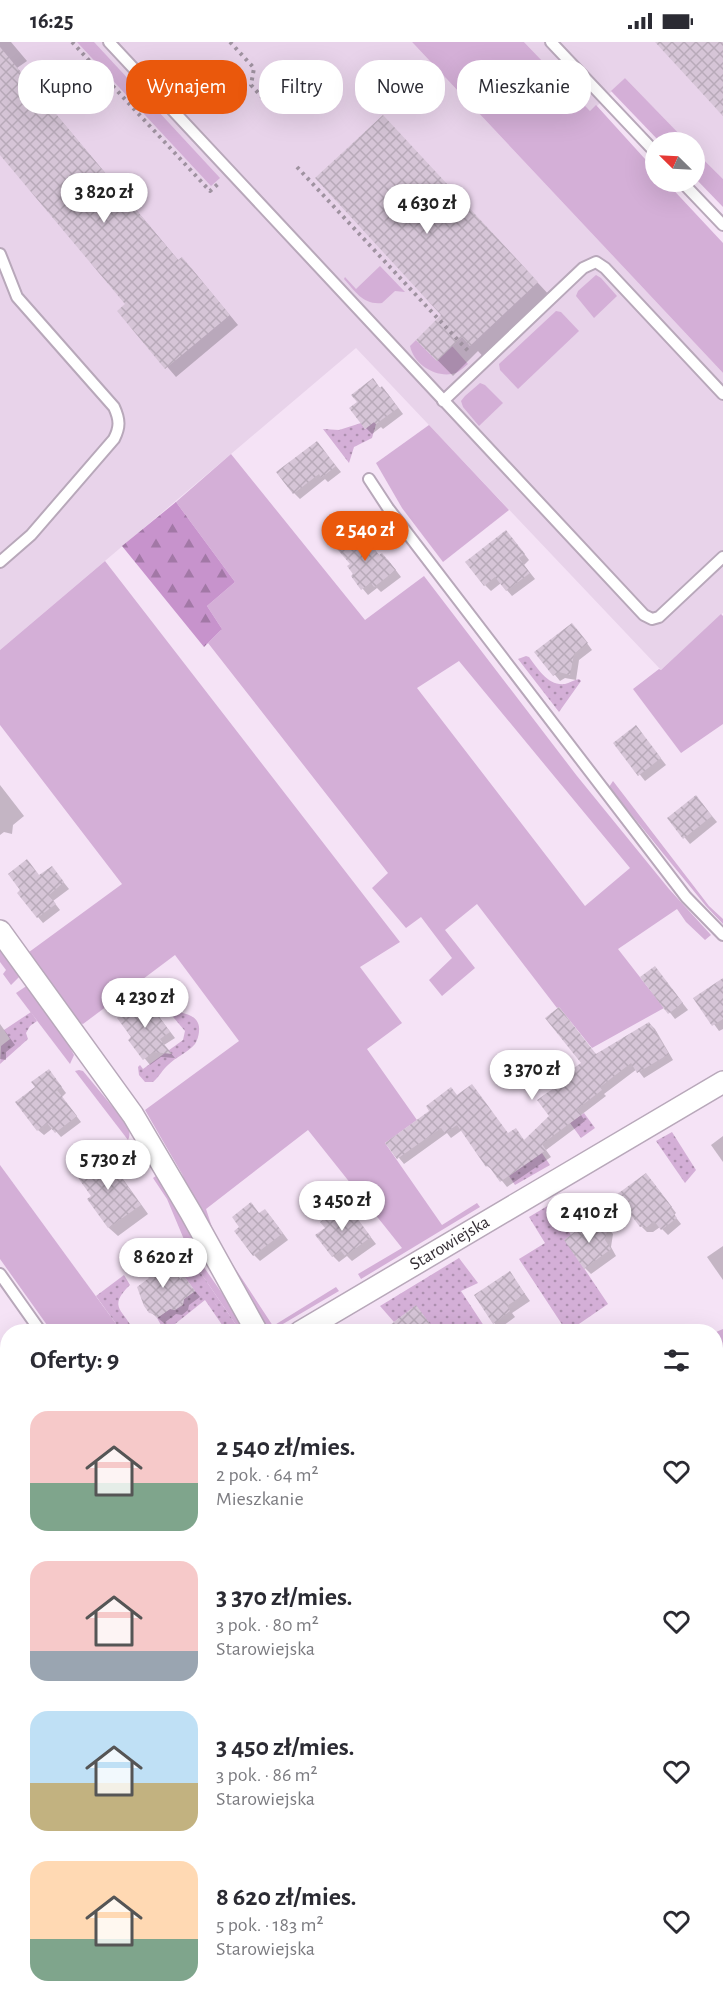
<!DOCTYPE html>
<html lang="pl">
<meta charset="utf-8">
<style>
:root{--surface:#fff;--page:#f2f2f3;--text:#2b2b33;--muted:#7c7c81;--accent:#ea580c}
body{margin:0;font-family:"Alegreya Sans",sans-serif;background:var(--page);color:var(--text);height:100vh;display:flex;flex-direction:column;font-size:22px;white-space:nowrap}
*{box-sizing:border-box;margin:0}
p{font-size:20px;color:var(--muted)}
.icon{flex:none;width:33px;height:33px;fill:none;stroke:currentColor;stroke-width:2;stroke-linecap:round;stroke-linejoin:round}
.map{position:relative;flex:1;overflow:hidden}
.drawer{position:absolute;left:0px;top:1282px;width:723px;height:686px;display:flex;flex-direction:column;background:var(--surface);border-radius:24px 24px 0 0;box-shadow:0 6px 24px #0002}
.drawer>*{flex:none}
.top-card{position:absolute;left:18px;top:18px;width:687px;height:54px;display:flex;gap:12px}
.needle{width:39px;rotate:294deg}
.controls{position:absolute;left:645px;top:90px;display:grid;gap:12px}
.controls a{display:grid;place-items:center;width:60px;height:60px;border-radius:50%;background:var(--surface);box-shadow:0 6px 24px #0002;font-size:30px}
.price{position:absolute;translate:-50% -51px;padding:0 14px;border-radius:21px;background:#fff;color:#222;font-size:20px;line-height:39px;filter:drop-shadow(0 2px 3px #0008)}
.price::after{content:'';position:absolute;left:50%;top:36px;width:18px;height:14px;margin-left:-9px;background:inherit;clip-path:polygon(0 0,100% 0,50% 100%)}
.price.on{background:var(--accent);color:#fff}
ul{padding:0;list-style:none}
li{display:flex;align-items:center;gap:18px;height:150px;padding:0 30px}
li span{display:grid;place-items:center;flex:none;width:168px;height:120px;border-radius:18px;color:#555}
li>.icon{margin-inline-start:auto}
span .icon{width:72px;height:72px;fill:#fffc;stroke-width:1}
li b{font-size:26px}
h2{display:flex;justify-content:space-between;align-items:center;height:72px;padding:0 30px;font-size:26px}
.tag{padding:0 21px;border-radius:24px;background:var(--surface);box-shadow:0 6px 24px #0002;font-size:21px;line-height:54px}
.tag.on{background:var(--accent);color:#fff}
.status{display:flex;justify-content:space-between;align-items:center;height:42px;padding:0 30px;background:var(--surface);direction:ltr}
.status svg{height:16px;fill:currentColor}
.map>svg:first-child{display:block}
.built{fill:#e8d3ea}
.green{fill:#d4afd7;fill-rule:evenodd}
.forest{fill:url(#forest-firs)}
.garden{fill:url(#garden-dots)}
.shadow{fill:#0003}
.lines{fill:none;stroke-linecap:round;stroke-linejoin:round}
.river{stroke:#e8b2ed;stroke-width:40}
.building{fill:url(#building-cross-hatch)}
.service-casing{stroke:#b8a8ba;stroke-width:14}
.minor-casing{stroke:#b8a8ba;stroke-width:24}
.path{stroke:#9f92a0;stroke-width:4;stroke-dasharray:3 4.5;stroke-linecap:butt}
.service{stroke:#fff;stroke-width:10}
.minor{stroke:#fff;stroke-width:21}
.labels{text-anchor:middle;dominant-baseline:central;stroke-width:4.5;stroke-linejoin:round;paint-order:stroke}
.street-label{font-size:18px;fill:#332d34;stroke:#f5e3f6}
</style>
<div class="status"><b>16:25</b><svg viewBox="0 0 49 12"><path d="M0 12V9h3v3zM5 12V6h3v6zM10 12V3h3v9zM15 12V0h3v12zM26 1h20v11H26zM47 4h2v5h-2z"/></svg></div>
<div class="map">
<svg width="723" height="1967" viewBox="0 0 723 1967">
<defs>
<pattern id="forest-firs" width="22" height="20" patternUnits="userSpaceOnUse" patternTransform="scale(1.5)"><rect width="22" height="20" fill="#c793cc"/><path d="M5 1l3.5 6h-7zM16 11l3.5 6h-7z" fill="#a278a6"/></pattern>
<pattern id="garden-dots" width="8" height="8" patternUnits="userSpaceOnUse" patternTransform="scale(1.5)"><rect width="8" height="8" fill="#d4afd7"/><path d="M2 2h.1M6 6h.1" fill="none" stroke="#ad8faf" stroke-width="1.8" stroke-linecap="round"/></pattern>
<pattern id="building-cross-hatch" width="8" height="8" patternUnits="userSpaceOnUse" patternTransform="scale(1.5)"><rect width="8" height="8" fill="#d6c5d7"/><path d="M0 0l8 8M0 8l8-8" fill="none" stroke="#b8aab9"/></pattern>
</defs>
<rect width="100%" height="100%" fill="#f5e3f6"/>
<!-- built -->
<g class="built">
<path d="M0,0H412L723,331V571L661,628L356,306L0,608Z"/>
<path d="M524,0H723V137L695,108L694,100H687L625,36L591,70Z"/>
</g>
<!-- green -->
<g class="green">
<path d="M77,0H94L220,136L211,144Z"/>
<path d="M412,0H524L590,69L596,63L655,128L656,140H666L723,201V331Z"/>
<path d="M625,36L687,100H660L611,49Z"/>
<path d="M694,108L723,137V165L695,136Z"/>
<path d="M380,224L405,250L395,249L382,261C363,263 356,250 344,237L345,235L356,247Z"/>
<path d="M596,233L601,236L617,254L594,276L576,254L578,249Z"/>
<path d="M556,269L561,270L579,289L518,347L500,328L499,322Z"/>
<path d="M416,298L437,319L452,304L468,322C464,325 460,329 456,331C437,337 414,323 410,304Z"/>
<path d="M480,341L485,343L503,361L479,384L463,365L461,359L465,354Z"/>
<path d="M429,383L509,468L443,520L402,466L376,421Z"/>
<path d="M231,412L365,578L424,534L577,734L669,847L711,893L705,898L686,880L677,867L618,907L664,966L592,1006L559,965L557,966L477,862L445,888L475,926L442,954L429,938L452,916L421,875L406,886L372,846L388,831L208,601L222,587L207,564L235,540L176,460ZM459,619L630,826L585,864L417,646Z"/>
<path d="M105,519L400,900L360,925L402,981L367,1007L417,1078L385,1101L442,1183L477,1161L480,1165L361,1237L358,1232L402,1206L308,1088L206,1167L216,1197L273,1284L336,1245L339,1249L271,1289L267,1287L205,1187L182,1132L145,1068L239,999L175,913L83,982L73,978L25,913L122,842L0,683V608Z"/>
<path d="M721,572L723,574V682L681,711L633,647L659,627L661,628Z"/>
<path d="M613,739L709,864L723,877V882L706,864L609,745Z"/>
<path d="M0,908L21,933L11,943L3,932L6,928L0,920Z"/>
<path d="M28,943L66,998L74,1013L70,1022L16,951Z"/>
<path d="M79,1028L83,1029L126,1081C129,1087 131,1092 128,1098L75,1029Z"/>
<path d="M0,1123L122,1290H52L0,1217Z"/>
<path d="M156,1134L180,1169L196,1200L194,1204L188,1207L167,1157L153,1136Z"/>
<path d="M201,1221L249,1290H241L196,1224Z"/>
<path d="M723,1287V1967H589L585,1961L716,1960V1290Z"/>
<path d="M0,1916L7,1918L8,1960L180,1961L157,1965L158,1967H0Z"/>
<path d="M521,1961L524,1967H367L363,1961Z"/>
</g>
<!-- forest -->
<path class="forest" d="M176,460L235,540L207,564L222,587L204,605L122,504Z"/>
<!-- garden -->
<g class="garden">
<path d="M374,380L376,382L372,396L354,405L349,421L323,387L339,388L361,381L365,387Z"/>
<path d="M526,614L529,615C538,627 548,644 565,642C569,641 574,638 579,637L581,639L559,670L518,617Z"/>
<path d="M168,969C181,970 201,972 199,989C199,993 197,999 195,1002C187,1011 176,1015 168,1023C162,1028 160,1034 153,1040H145L139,1033L138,1025L140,1023L143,1027L183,998L185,989Z"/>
<path d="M31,970L37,979L30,984L26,991L28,997L0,1022L1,1004L10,997L4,988Z"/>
<path d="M584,1071L595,1086L581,1096L570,1081Z"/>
<path d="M672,1090L696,1128L685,1141L656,1099Z"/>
<path d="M542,1111L550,1123L515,1143L509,1134Z"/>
<path d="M554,1160L570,1181L565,1184L571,1193L565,1198L608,1262L576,1284L580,1290H567L519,1217L545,1201L529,1175Z"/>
<path d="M459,1216L478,1241L461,1249L488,1290H436L416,1264L394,1280L380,1264Z"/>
<path d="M196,1224L241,1290H227L205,1258L165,1290L157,1276L170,1267L175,1268L183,1263L184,1257L195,1249L184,1234Z"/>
<path d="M124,1233L130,1243C106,1266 125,1268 134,1290H122L96,1254Z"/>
<path d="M0,1862L7,1877V1917L0,1916Z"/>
</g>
<!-- shadow -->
<g class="shadow">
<path d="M0,0H11L27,19L17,26L179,219L191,226L238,283L176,335L119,269L127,263L0,110Z"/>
<path d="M398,91L552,256L486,318L478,309L453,334L418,298L443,273Z"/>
<path d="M378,344L388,352L403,372L383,387L381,385L372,392L366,386L359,360Z"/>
<path d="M317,401L341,430L328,440L325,437L300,457L294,451Z"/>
<path d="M360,491L380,514L382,513L388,518L401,535L381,550L377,546L368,553L363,547L352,522Z"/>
<path d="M512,496L529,518L524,523L535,537L512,554L501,541L491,549L485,543Z"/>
<path d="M578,589L592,608L579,618L576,638L565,636L560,639L537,611Z"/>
<path d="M641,691L666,723L645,739L615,701Z"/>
<path d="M0,743L24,774L13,783L12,792L4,790L0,793Z"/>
<path d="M701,761L717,780L690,802L669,776Z"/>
<path d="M27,819L40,835L57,832L69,847L53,859L60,868L43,881L38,875L22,848Z"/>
<path d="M660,932L688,968L675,977L642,935Z"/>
<path d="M723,937V987L719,989L695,956Z"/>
<path d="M150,963L175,996L164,1003L175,1016L161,1015L150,1023L130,998Z"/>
<path d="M649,981L655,987L673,1018L644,1036L637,1027L604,1052L606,1054L581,1073L585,1079L546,1108L551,1115L507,1145L494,1129L487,1124L462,1088L451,1096L447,1091L404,1122L387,1101L458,1054L509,1093L525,1099L551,1074L576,1032L597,1014Z"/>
<path d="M0,982L15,1003L6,1010V1018L0,1017Z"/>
<path d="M54,1035L66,1051L62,1055L81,1080L61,1095L53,1086L44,1093L38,1088L37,1046Z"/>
<path d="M723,1094V1120L711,1103Z"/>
<path d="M104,1114L113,1123L148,1172L118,1194L109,1186L89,1157L93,1154Z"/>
<path d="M652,1139L676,1171L674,1173L681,1182L668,1193L660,1185L653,1190H647L641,1184Z"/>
<path d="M346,1163L376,1202L352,1219L347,1214L339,1220L333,1214L327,1186Z"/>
<path d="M260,1173L270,1174L288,1198L260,1219L254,1213Z"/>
<path d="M608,1186L613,1192L611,1205L616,1214L591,1232L585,1226Z"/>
<path d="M723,1204V1238L707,1215Z"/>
<path d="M163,1216L181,1238L184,1236L200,1255L189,1263L188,1268L182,1273L176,1272L164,1281L150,1270L151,1237Z"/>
<path d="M510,1231L530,1259L512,1271L515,1275L500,1286L494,1281Z"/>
<path d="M0,1535L8,1547V1556L0,1561Z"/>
<path d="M0,1689L8,1702V1831L2,1835L0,1833Z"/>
</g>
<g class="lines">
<!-- river -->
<g class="river">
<path d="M716,1842L723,1840"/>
<path d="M0,1923L8,1924"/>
</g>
</g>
<!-- building -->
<g class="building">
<path d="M655,0H723V74Z"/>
<path d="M0,5L178,218L182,215L230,273L165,327L117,269L125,262L0,113Z"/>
<path d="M383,73L538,240L470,304L462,295L437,319L416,298L441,273L315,136Z"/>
<path d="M373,336L380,346L382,344L398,366L376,382L374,380L365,387L349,366L357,360L351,353Z"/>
<path d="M317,399L336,424L321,436L319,432L293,452L276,430Z"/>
<path d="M506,488L525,512L519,516L530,531L506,549L495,535L484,544L465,520Z"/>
<path d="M360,489L379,513L382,511L396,528L374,545L371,541L361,548L351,534L353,532L347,524L350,522L337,507Z"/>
<path d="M572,581L588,601L574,612L570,633L559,630L553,634L534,610Z"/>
<path d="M636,683L661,716L638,734L613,701Z"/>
<path d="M696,753L712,774L683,797L667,776Z"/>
<path d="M27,817L39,833L52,824L64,840L49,853L56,862L37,876L17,851L20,848L8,832Z"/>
<path d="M655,924L683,961L668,972L640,935Z"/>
<path d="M723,936V977L712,984L693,956Z"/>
<path d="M145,955L170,990L160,997L172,1012L154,1010L143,1018L128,998L131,995L117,976Z"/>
<path d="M559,965L596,1012L649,980L669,1012L637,1031L631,1021L600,1045L602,1048L577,1067L581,1073L542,1102L546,1108L500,1140L488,1123L486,1125L457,1083L445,1091L441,1086L397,1117L385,1101L429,1069L426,1064L451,1045L457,1053L472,1042L508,1091L516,1086L524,1098L549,1074L537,1058L574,1032L571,1028L581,1021L545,976Z"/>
<path d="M49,1027L62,1045L57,1048L77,1074L55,1091L47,1081L37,1089L15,1060L35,1045L31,1040Z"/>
<path d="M104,1112L141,1163L108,1186L87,1157L91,1154L76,1133Z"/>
<path d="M646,1131L672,1165L670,1166L677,1176L661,1188L654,1179L647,1185H640L616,1153Z"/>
<path d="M251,1160L259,1171L265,1167L283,1191L253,1214L234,1189L239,1185L232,1175Z"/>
<path d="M346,1161L371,1195L345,1214L341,1209L332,1215L315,1193L325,1186L320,1180Z"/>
<path d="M591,1178L595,1184L608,1185L605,1198L611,1207L584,1227L564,1198Z"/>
<path d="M163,1214L180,1237L184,1234L195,1249L184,1257L183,1262L175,1268L170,1267L157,1276L154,1272L149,1271L144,1264L137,1245L149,1236L143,1229Z"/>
<path d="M510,1229L525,1252L507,1264L510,1269L493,1282L474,1253Z"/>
<path d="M416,1263L436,1290H381Z"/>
</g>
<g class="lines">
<!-- service casing -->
<g class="service-casing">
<g id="service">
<path d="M109,0L644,573L652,577L659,575L723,515"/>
<path d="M551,0L656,111"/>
<path d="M682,140L723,183"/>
<path d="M0,212L17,255L114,365C120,378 120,385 114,397L31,493L0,520"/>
<path d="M443,359L583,226L596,220L605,226L723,352"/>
<path d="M369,437L388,466L686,855L723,893"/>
<path d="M0,1232L41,1290"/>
</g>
</g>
<!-- minor casing -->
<g class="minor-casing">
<g id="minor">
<path d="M0,889L133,1073L191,1171L257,1290"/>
<path id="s1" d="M300,1290L723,1040"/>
<path d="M0,1445L8,1442"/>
</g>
</g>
<!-- path -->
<g class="path">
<path d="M72,0L210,149L219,141"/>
<path d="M230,0L254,26L251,43L270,64"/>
<path d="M297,125L470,311"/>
</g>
<!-- service -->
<use href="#service" class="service"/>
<!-- minor -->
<use href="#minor" class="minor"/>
</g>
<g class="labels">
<!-- street labels -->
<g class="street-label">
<text stroke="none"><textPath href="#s1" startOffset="174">Starowiejska</textPath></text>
</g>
</g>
</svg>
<div class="controls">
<a><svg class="needle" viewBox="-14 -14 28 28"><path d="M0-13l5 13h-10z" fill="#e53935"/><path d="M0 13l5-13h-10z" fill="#7c7c81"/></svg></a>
</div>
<b class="price" style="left:104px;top:182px">3 820 zł</b>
<b class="price" style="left:427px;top:193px">4 630 zł</b>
<b class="price on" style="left:365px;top:520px">2 540 zł</b>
<b class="price" style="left:145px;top:987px">4 230 zł</b>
<b class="price" style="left:532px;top:1059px">3 370 zł</b>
<b class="price" style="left:108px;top:1149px">5 730 zł</b>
<b class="price" style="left:342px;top:1190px">3 450 zł</b>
<b class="price" style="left:589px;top:1202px">2 410 zł</b>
<b class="price" style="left:163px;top:1247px">8 620 zł</b>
<div class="top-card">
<a class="tag">Kupno</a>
<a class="tag on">Wynajem</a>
<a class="tag">Filtry</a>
<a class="tag">Nowe</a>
<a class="tag">Mieszkanie</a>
</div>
<section class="drawer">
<h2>Oferty: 9<svg class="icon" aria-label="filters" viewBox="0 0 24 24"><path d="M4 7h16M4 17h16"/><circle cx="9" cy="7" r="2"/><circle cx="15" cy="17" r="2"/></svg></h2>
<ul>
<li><span style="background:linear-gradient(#f6c9c9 60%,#7fa58c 0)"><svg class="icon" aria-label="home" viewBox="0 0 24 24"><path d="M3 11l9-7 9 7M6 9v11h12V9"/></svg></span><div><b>2 540 zł/mies.</b><p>2 pok. · 64 m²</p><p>Mieszkanie</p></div><svg class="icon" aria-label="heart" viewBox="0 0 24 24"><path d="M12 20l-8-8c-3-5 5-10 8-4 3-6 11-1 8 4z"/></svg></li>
<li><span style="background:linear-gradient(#f6c9c9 75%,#9aa5b1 0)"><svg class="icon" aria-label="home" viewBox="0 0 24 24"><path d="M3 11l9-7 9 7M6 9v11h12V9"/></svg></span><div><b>3 370 zł/mies.</b><p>3 pok. · 80 m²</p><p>Starowiejska</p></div><svg class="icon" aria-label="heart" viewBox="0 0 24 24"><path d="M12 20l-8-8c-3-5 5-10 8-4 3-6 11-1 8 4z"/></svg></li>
<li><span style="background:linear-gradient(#bfe0f5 60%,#c2b280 0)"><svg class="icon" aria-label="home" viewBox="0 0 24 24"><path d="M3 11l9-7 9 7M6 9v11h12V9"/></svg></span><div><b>3 450 zł/mies.</b><p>3 pok. · 86 m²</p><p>Starowiejska</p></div><svg class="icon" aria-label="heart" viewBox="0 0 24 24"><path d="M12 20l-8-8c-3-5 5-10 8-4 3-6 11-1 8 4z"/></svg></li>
<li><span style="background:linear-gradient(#ffd9b3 65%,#7fa58c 0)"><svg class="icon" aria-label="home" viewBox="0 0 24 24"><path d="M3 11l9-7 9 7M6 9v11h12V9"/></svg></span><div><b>8 620 zł/mies.</b><p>5 pok. · 183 m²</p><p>Starowiejska</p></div><svg class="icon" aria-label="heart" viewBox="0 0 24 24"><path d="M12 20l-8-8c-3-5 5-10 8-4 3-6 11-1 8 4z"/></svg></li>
</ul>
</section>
</div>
